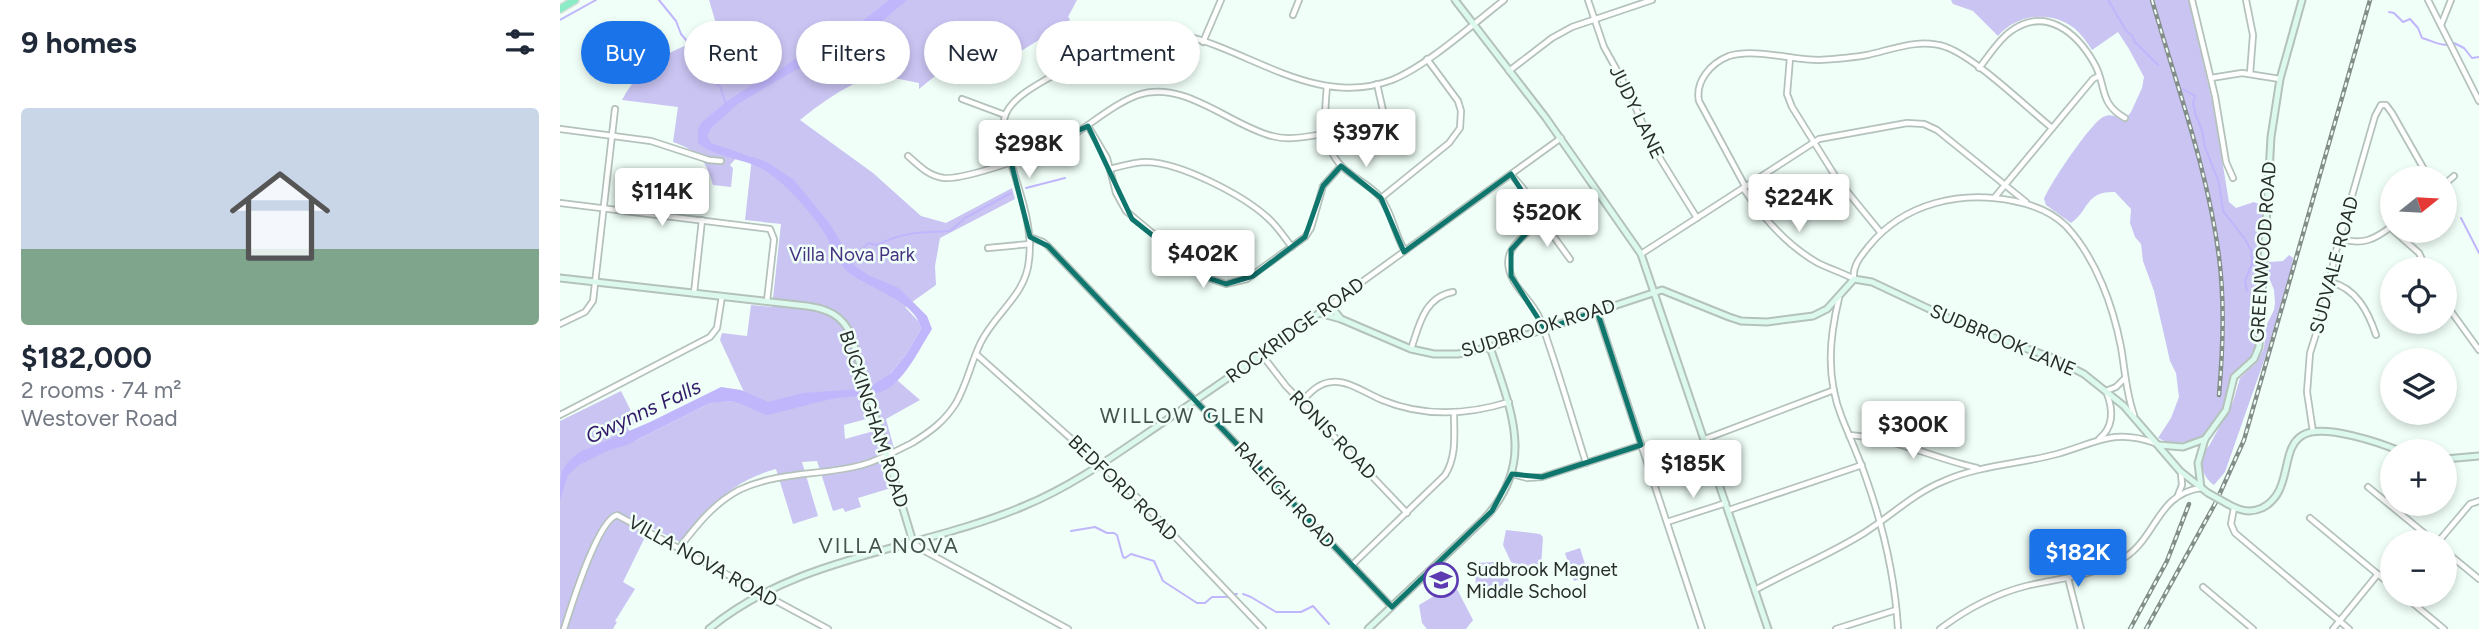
<!DOCTYPE html>
<meta charset="utf-8">
<style>
:root{--surface:#fff;--page:#f6f6f7;--text:#1f2937;--muted:#747a83;--line:#e0e1e3;--accent:#1a73e8}
body{margin:0;font-family:Figtree,sans-serif;background:var(--page);color:var(--text);height:100vh;display:flex;flex-direction:column;font-size:26px;white-space:nowrap}
*{box-sizing:border-box;margin:0}
p{font-size:23px;color:var(--muted)}
.icon{flex:none;width:38px;height:38px;fill:none;stroke:currentColor;stroke-width:2;stroke-linecap:round;stroke-linejoin:round}
.map{position:relative;flex:1;overflow:hidden}
.panel{display:flex;flex-direction:column;background:var(--surface);width:560px}
.panel>*{flex:none}
.top-card{position:absolute;left:21px;top:21px;width:665px;height:63px;display:flex;gap:14px}
.needle{width:46px;rotate:72deg}
.tools{position:absolute;left:1820px;top:166px;display:grid;gap:14px}
.tools a{display:grid;place-items:center;width:77px;height:77px;border-radius:50%;background:var(--surface);box-shadow:0 4px 10px #0003;font-size:35px}
.price{position:absolute;translate:-50% -60px;padding:0 16px;border-radius:7px;background:#fff;color:#222;font-size:23px;line-height:46px;filter:drop-shadow(0 2px 4px #0008)}
.price::after{content:'';position:absolute;left:50%;top:42px;width:21px;height:16px;margin-left:-10px;background:inherit;clip-path:polygon(0 0,100% 0,50% 100%)}
.price.current{background:var(--accent);color:#fff}
ul{padding:0;list-style:none}
li{display:grid;align-content:center;gap:14px;height:371px;padding:0 21px}
li+li{border-top:2px solid var(--line)}
li span{display:grid;place-items:center;height:217px;border-radius:7px;color:#555}
li>.icon{margin-inline-start:auto}
span .icon{width:126px;height:126px;fill:#fffc;stroke-width:1}
li b{font-size:30px}
h2{display:flex;justify-content:space-between;align-items:center;height:84px;padding:0 21px;font-size:30px}
.tag{padding:0 24px;border-radius:32px;background:var(--surface);box-shadow:0 4px 10px #0003;font-size:24px;line-height:63px}
.tag.current{background:var(--accent);color:#fff}
main{display:flex;flex:1;min-height:0}
.map>svg:first-child{display:block}
.green{fill:#c9c4f2;fill-rule:evenodd}
.water{fill:#c0b6fc}
.lines{fill:none;stroke-linecap:round;stroke-linejoin:round}
.stream{stroke:#c0b6fc;stroke-width:2}
.street-casing{stroke:#b4c2bb;stroke-width:8}
.secondary-casing{stroke:#b4c2bb;stroke-width:9}
.highway-casing{stroke:#ddd;stroke-width:10}
.street{stroke:#fff;stroke-width:4.5}
.secondary{stroke:#dcf9ed;stroke-width:5}
.highway{stroke:#8bebc4;stroke-width:7}
.rail-casing{stroke:#838d89;stroke-width:4.5}
.rail{stroke:#f0fff8;stroke-width:2;stroke-dasharray:5;stroke-linecap:butt}
.secondary-bridge-casing{stroke:#b4c2bb;stroke-width:9;stroke-linecap:butt}
.secondary-bridge{stroke:#dcf9ed;stroke-width:5}
.marked{fill:none;stroke:#0f766e;stroke-width:5;stroke-linejoin:round}
.labels{text-anchor:middle;dominant-baseline:central;stroke-width:5;stroke-linejoin:round;paint-order:stroke}
.street-label{font-size:19px;fill:#282d2b;stroke:#f0fff8}
.park-label{font-size:19px;fill:#463382;stroke:#f0fff8}
.poi-label{font-size:19px;fill:#282d2b;stroke:#f0fff8;text-anchor:start}
.water-label{font-size:21px;font-style:italic;fill:#321b69;stroke:#f0fff8}
.neighbourhood-label{font-size:21px;letter-spacing:2px;fill:#46524d;stroke:#f0fff8}
</style>
<main>
<section class="panel">
<h2>9 homes<svg class="icon" aria-label="filters" viewBox="0 0 24 24"><path d="M4 7h16M4 17h16"/><circle cx="9" cy="7" r="2"/><circle cx="15" cy="17" r="2"/></svg></h2>
<ul>
<li><span style="background:linear-gradient(#c9d6e8 65%,#7fa58c 0)"><svg class="icon" aria-label="home" viewBox="0 0 24 24"><path d="M3 11l9-7 9 7M6 9v11h12V9"/></svg></span><div><b>$182,000</b><p>2 rooms · 74 m²</p><p>Westover Road</p></div></li>
</ul>
</section>
<div class="map">
<svg width="1919" height="629" viewBox="0 0 1919 629">
<rect width="100%" height="100%" fill="#f0fff8"/>
<!-- green -->
<g class="green">
<path d="M149,0H517L508,17L510,19L508,22L461,51L391,63L359,89V83L334,78L327,72C295,79 266,99 240,120L313,173L361,216L386,223L452,188L455,199L380,238L375,266L376,285L345,307L359,322L361,329L347,353L330,374L360,400L326,419L334,448L321,454L331,488L298,498L301,507L285,512L283,508L273,511L257,461L242,462L258,516L233,524L216,469C176,479 144,508 122,543L90,527L63,582L75,589L55,621L57,622L53,629H0V421L61,391L77,423L68,428L75,441L148,404L161,401L182,402L184,392L160,340L162,333L187,336L191,305L212,307L221,224L185,220L192,157L180,154L170,165L173,168L171,187L153,185C145,158 139,152 113,142L118,107L62,100C82,61 119,46 159,34ZM310,418L314,431L285,439L284,425Z"/>
<path d="M1391,0H1629L1653,105L1669,202L1676,208L1694,202L1704,206L1696,346L1691,357L1671,376L1664,409L1641,439L1611,444L1598,438L1611,418L1619,397L1616,373L1610,361L1594,291L1583,261L1581,244L1575,237L1570,223L1571,209L1555,192C1525,191 1529,211 1511,223L1486,205L1484,199C1490,184 1530,124 1543,117C1551,113 1558,117 1564,121L1571,112L1582,88L1584,77L1569,49L1558,32L1532,50C1527,42 1521,34 1514,28C1491,10 1457,14 1438,36L1413,11L1393,4Z"/>
<path d="M1729,255L1733,258L1732,266L1707,352L1665,472L1654,485C1641,476 1636,457 1649,446L1673,402L1680,378L1697,362L1704,348L1706,326L1714,310L1715,303L1714,290L1708,275L1709,262L1723,261Z"/>
<path d="M946,530L980,534L983,537L981,567L966,568L951,562L943,545Z"/>
<path d="M1020,548L1029,577L1014,581L1005,553Z"/>
<path d="M933,562C950,570 952,584 945,600L920,597L916,592L915,563Z"/>
<path d="M889,587L897,589L913,620L906,629H867L862,623L859,605Z"/>
</g>
<!-- water -->
<path class="water" d="M329,0H347L308,33L289,45L232,72L179,103L151,128L147,136L151,143L207,162L234,180L270,224L294,265L308,275L339,288L367,316L372,329C360,348 351,368 335,383C320,398 296,395 277,398C254,402 231,410 207,415C180,406 182,397 148,404L67,445L47,451L19,465L8,475L0,500C0,473 0,466 20,452L90,422L161,387L181,390L208,402L243,393L300,389L313,385L331,373L347,353L361,329C356,299 305,288 287,271C277,261 272,246 265,234C250,211 229,187 206,171C190,160 151,156 138,143V130L141,123L166,102L193,84L217,72L238,57L282,37Z"/>
<g class="lines">
<!-- stream -->
<g class="stream">
<path d="M99,0L116,21L121,34L132,47L136,59L147,68L151,81L160,86L166,104"/>
<path d="M1548,0L1567,32L1572,35L1574,41L1598,65"/>
<path d="M1829,12L1834,13L1843,22L1850,19L1858,28L1862,38C1871,40 1877,45 1888,45"/>
<path d="M0,20L36,0"/>
<path d="M1894,43L1904,48L1912,58L1919,57"/>
<path d="M1623,89L1635,96L1633,103L1636,116L1642,130L1645,147L1659,183L1663,211L1685,239L1691,250L1692,264L1685,281L1687,291"/>
<path d="M466,188L505,178"/>
<path d="M1901,218L1919,253"/>
<path d="M286,256L304,248L308,243L317,245C343,232 361,232 390,231L405,218L451,193"/>
<path d="M511,531L535,527L547,533H554L557,535L563,557L565,558L571,554L594,561L603,581L637,603H645L652,597H667"/>
<path d="M675,594H677"/>
<path d="M683,594L691,597L716,612H741L753,606L769,624"/>
</g>
<!-- street casing -->
<g class="street-casing">
<g id="street">
<path d="M1028,0L1044,47L1068,90L1093,147L1137,218"/>
<path d="M1632,0L1655,96L1666,162L1673,178"/>
<path d="M1686,0L1693,35L1690,74"/>
<path d="M1868,0L1919,101"/>
<path d="M733,15L739,0"/>
<path d="M1881,25L1891,0"/>
<path d="M643,42L661,0"/>
<path d="M1230,58L1227,94L1232,107L1277,179L1321,233"/>
<path d="M1419,68C1429,56 1438,40 1451,31C1486,6 1517,33 1534,63C1547,85 1538,103 1565,118"/>
<path d="M949,71L992,38L1012,27L1092,0"/>
<path d="M1651,78L1682,73L1720,79"/>
<path d="M817,84L824,115"/>
<path d="M767,86C764,118 760,153 791,174C801,182 812,187 820,197C833,213 834,234 845,251"/>
<path d="M402,99L445,115"/>
<path d="M528,126L547,158L556,193L566,211L645,277L666,284L687,279L745,237L751,228L763,186L781,166"/>
<path d="M0,129L91,141L149,160L161,161"/>
<path d="M348,156C359,166 369,176 384,178C405,180 485,152 505,140C528,127 553,104 578,95C624,79 671,126 712,136C729,141 748,136 765,134"/>
<path d="M550,169C562,166 574,162 587,162C621,163 683,195 708,218C717,226 724,237 732,247"/>
<path d="M951,174C959,184 972,197 976,209C983,234 942,239 949,269C953,288 973,301 980,319C997,366 1011,415 1026,463"/>
<path d="M1885,184L1894,176"/>
<path d="M1185,186L1139,101C1135,81 1151,63 1169,56C1194,48 1232,60 1259,60C1275,59 1291,58 1307,55C1334,49 1359,38 1386,47C1416,58 1465,106 1492,128"/>
<path d="M1183,188C1203,218 1226,245 1258,263C1270,269 1283,273 1294,279C1292,266 1301,256 1309,246C1344,203 1401,190 1454,201C1474,205 1492,212 1506,226C1536,258 1553,306 1561,347C1565,370 1566,393 1574,415"/>
<path d="M1435,197L1533,79L1539,76"/>
<path d="M821,198L889,143L900,128L901,111L898,101L867,59"/>
<path d="M0,203L210,229L214,239L207,301"/>
<path d="M975,223L989,230L1010,259"/>
<path d="M1834,231L1859,253L1867,270"/>
<path d="M470,237L483,242L488,246L832,607"/>
<path d="M1780,239C1803,245 1814,240 1832,226"/>
<path d="M428,248L470,244"/>
<path d="M1081,254L1259,139L1347,123L1364,124L1377,130L1466,202"/>
<path d="M1770,282C1796,288 1808,311 1816,335"/>
<path d="M134,293L142,220"/>
<path d="M1279,298C1269,339 1266,378 1282,418C1290,438 1299,457 1306,478C1323,526 1335,577 1338,629"/>
<path d="M1885,303L1919,350"/>
<path d="M770,305L1001,138"/>
<path d="M1037,311L1142,629"/>
<path d="M0,324L25,312L33,301L55,109"/>
<path d="M851,349C859,326 864,297 893,292"/>
<path d="M416,354L580,500L703,629"/>
<path d="M702,355L726,386L847,513"/>
<path d="M741,402C750,393 758,383 772,382C788,380 807,394 822,400C863,417 907,415 949,402"/>
<path d="M0,415L150,337L157,328L162,296"/>
<path d="M1753,432L1747,392L1750,353L1764,309L1776,251L1815,116L1821,105H1826L1832,113L1869,178"/>
<path d="M1289,435C1335,438 1373,458 1417,468"/>
<path d="M1145,439L1274,390"/>
<path d="M1539,439C1555,426 1553,408 1546,391L1556,387L1564,379"/>
<path d="M952,474L967,478L982,477L1081,445"/>
<path d="M1808,487L1875,542"/>
<path d="M1618,495L1622,485L1621,473"/>
<path d="M1674,508L1671,524L1675,533L1789,629"/>
<path d="M1169,510L1302,465"/>
<path d="M1750,518L1832,586"/>
<path d="M1107,522L1166,503"/>
<path d="M353,542L361,549L508,629"/>
<path d="M1878,542L1910,504L1919,501"/>
<path d="M119,548C137,525 153,504 179,490C219,471 261,476 302,465C320,460 336,451 352,443C370,432 385,421 396,403C407,384 411,362 421,342C436,312 466,295 469,260C473,226 460,193 450,160C448,151 444,141 443,131C443,123 444,115 449,108C459,94 477,85 492,76C512,64 532,48 554,39C648,2 731,118 832,80C867,66 913,24 944,0"/>
<path d="M1885,551L1919,579"/>
<path d="M792,565L885,475C897,456 894,434 894,413"/>
<path d="M1508,578L1521,629"/>
<path d="M1643,587L1693,629"/>
<path d="M1195,590C1231,570 1269,555 1304,533C1331,516 1354,493 1384,481C1420,465 1460,464 1497,454C1536,443 1554,428 1595,443"/>
<path d="M1843,595L1884,629"/>
<path d="M4,629C11,607 37,521 57,515L268,629"/>
<path d="M1276,629L1336,610"/>
<path d="M1380,629C1405,610 1435,594 1466,586C1500,578 1534,576 1564,558C1597,537 1597,494 1641,488"/>
<path d="M1773,629L1818,574"/>
</g>
</g>
<!-- secondary casing -->
<g class="secondary-casing">
<g id="secondary">
<path d="M895,0L986,118L1081,254L1208,629"/>
<path d="M0,278L247,306C268,309 282,315 291,335L353,542"/>
<path d="M759,313L781,319L851,349L874,354H898L930,347L1102,290L1169,317L1181,321L1207,322L1253,316L1267,309L1294,279L1312,282L1416,331L1493,358L1524,374L1564,406L1620,471L1648,493"/>
<path d="M1599,445L1623,447L1645,439"/>
<path d="M1885,459L1919,456"/>
<path d="M1641,488L1638,463L1645,439L1666,410L1674,377L1694,359L1699,347L1711,137L1720,79L1742,0"/>
<path d="M1666,503C1678,510 1689,514 1702,508C1734,492 1719,448 1743,435C1763,423 1821,443 1842,452"/>
<path d="M149,629C238,555 361,550 464,506C515,485 559,452 605,421C661,383 716,345 770,305L781,319"/>
<path d="M808,629L923,520C977,464 951,411 930,347"/>
</g>
</g>
<!-- highway casing -->
<g class="highway-casing">
<path id="highway" d="M0,9L15,0"/>
</g>
<!-- street -->
<use href="#street" class="street"/>
<!-- secondary -->
<use href="#secondary" class="secondary"/>
<!-- highway -->
<use href="#highway" class="highway"/>
<!-- rail casing -->
<g class="rail-casing">
<g id="rail">
<path d="M1592,0C1616,84 1648,170 1659,257C1665,303 1663,349 1659,395"/>
<path d="M1570,629L1607,561L1629,504"/>
<path d="M1586,629L1656,502L1684,440L1810,0"/>
</g>
</g>
<!-- rail -->
<use href="#rail" class="rail"/>
<!-- secondary-bridge casing -->
<g class="secondary-bridge-casing">
<path id="secondary-bridge" d="M1648,493L1666,503"/>
</g>
<!-- secondary-bridge -->
<use href="#secondary-bridge" class="secondary-bridge"/>
</g>
<!-- marked area -->
<path class="marked" d="M528,126L572,219L645,277L666,284L693,276L745,237L763,186L781,166L821,198L844,252L951,174L976,213L972,227L951,250V276L985,329L1037,311L1081,445L982,477L952,474L932,511L832,607L488,246L470,237L451,162Z"/>
<!-- icons -->
<defs>
<g id="school-ring" transform="scale(1.75)"><circle r="9.5" fill="#f0fff8" stroke="#5c3ab2" stroke-width="1.5"/><path d="M0-5L7-2L0 1L-7-2ZM-4 1L0 2.5L4 1V4Q0 6-4 4Z" fill="#5c3ab2"/></g>
</defs>
<g fill-rule="evenodd">
<use href="#school-ring" x="881" y="580"/>
</g>
<g class="labels">
<!-- street labels -->
<g class="street-label">
<text transform="translate(1077 112) rotate(64)">JUDY LANE</text>
<text transform="translate(1703 252) rotate(-86)">GREENWOOD ROAD</text>
<text transform="translate(1774 265) rotate(-75)">SUDVALE ROAD</text>
<text transform="translate(978 328) rotate(-17)">SUDBROOK ROAD</text>
<text transform="translate(735 330) rotate(-36)">ROCKRIDGE ROAD</text>
<text transform="translate(1443 340) rotate(23)">SUDBROOK LANE</text>
<text transform="translate(314 419) rotate(72)">BUCKINGHAM ROAD</text>
<text transform="translate(773 435) rotate(46)">RONIS ROAD</text>
<text transform="translate(563 488) rotate(44)">BEDFORD ROAD</text>
<text transform="translate(725 495) rotate(47)">RALEIGH ROAD</text>
<text transform="translate(143 561) rotate(29)">VILLA NOVA ROAD</text>
</g>
<!-- park labels -->
<g class="park-label">
<text x="292" y="254">Villa Nova Park</text>
</g>
<!-- poi labels -->
<g class="poi-label">
<text x="906" y="569">Sudbrook Magnet<tspan x="906" dy="22">Middle School</tspan></text>
</g>
<!-- water labels -->
<g class="water-label">
<text transform="translate(83 411) rotate(-25)">Gwynns Falls</text>
</g>
<!-- neighbourhood labels -->
<g class="neighbourhood-label">
<text x="623" y="415">WILLOW GLEN</text>
<text x="329" y="545">VILLA NOVA</text>
</g>
</g>
</svg>
<div class="tools">
<a><svg class="needle" viewBox="-14 -14 28 28"><path d="M0-13l5 13h-10z" fill="#e53935"/><path d="M0 13l5-13h-10z" fill="#747a83"/></svg></a>
<a><svg class="icon" aria-label="locate" viewBox="0 0 24 24"><circle cx="12" cy="12" r="6"/><path d="M12 2v4M12 18v4M2 12h4M18 12h4"/></svg></a>
<a><svg class="icon" aria-label="layers" viewBox="0 0 24 24"><path d="M12 4l9 5-9 5-9-5zM3 14l9 5 9-5"/></svg></a>
<a>+</a>
<a>−</a>
</div>
<b class="price" style="left:806px;top:169px">$397K</b>
<b class="price" style="left:469px;top:180px">$298K</b>
<b class="price" style="left:102px;top:228px">$114K</b>
<b class="price" style="left:1239px;top:234px">$224K</b>
<b class="price" style="left:987px;top:249px">$520K</b>
<b class="price" style="left:643px;top:290px">$402K</b>
<b class="price" style="left:1353px;top:461px">$300K</b>
<b class="price" style="left:1133px;top:500px">$185K</b>
<b class="price current" style="left:1518px;top:589px">$182K</b>
<div class="top-card">
<a class="tag current">Buy</a>
<a class="tag">Rent</a>
<a class="tag">Filters</a>
<a class="tag">New</a>
<a class="tag">Apartment</a>
</div>
</div>
</main>
